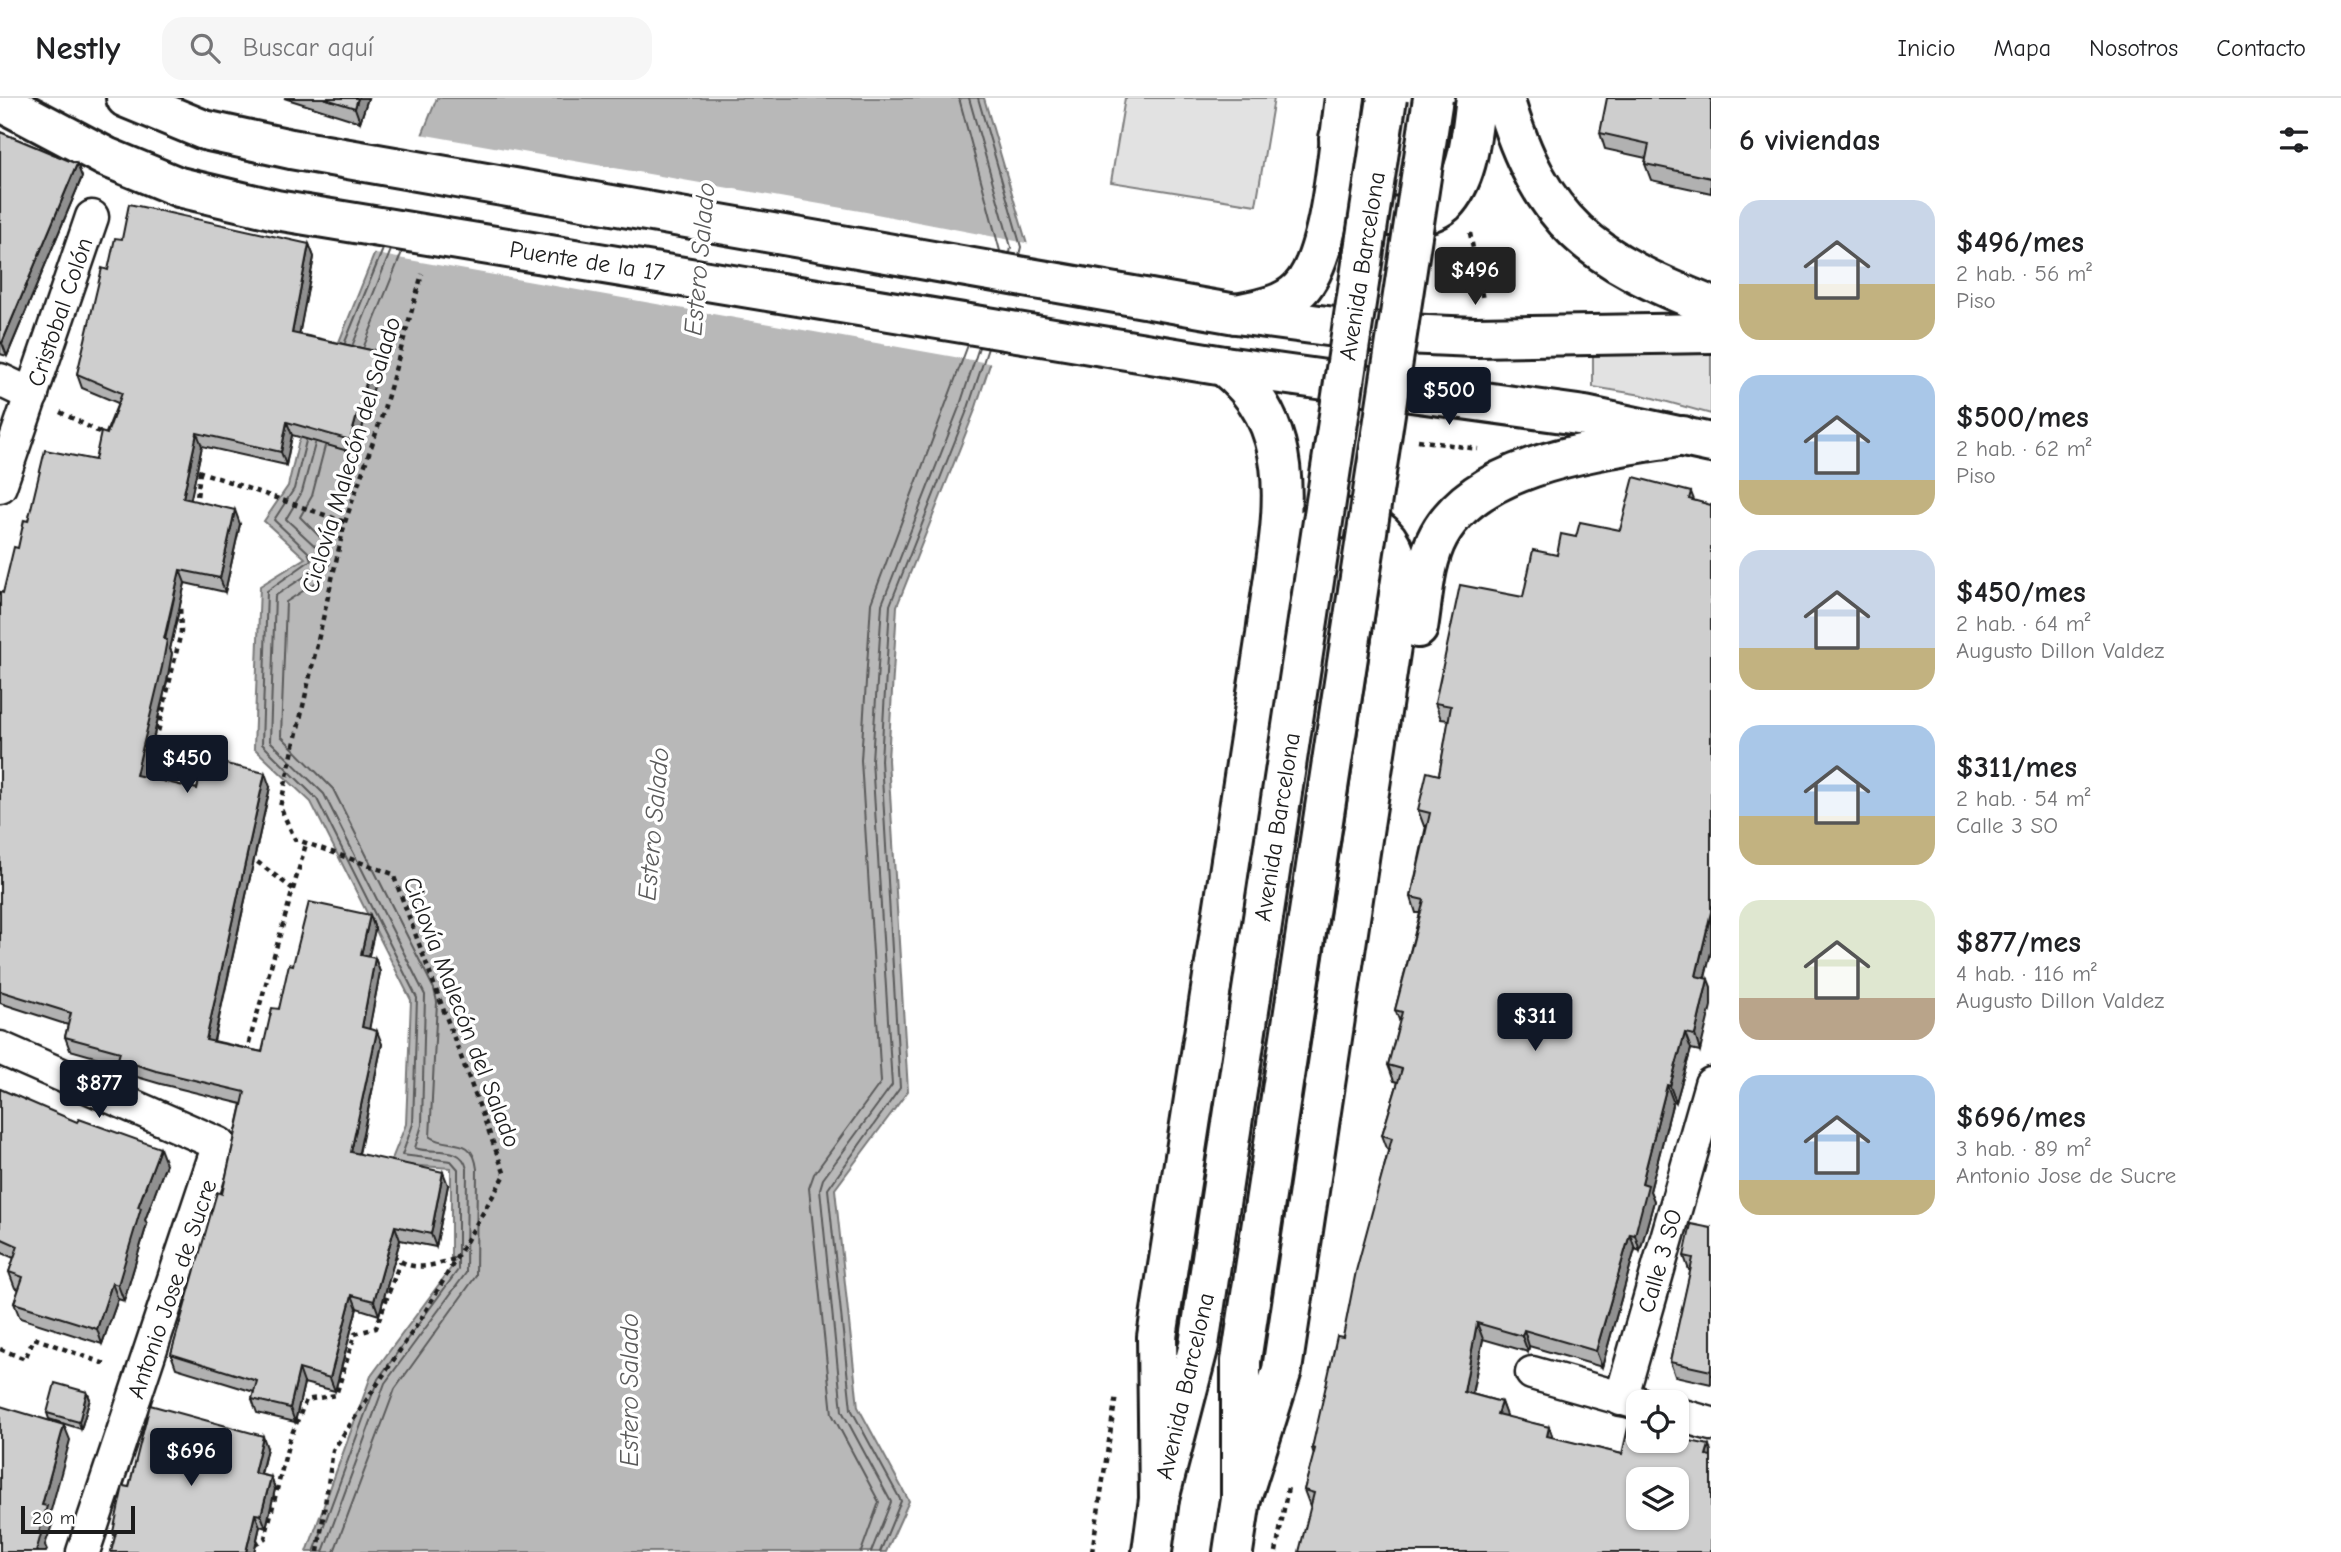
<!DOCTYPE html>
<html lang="es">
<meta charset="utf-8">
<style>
:root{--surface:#fff;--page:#f6f6f6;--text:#202124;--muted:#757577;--line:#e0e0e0;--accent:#111827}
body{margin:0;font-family:"Comic Neue",sans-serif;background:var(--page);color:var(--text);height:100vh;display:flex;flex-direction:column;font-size:26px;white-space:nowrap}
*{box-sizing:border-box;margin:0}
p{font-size:23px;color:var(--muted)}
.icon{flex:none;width:38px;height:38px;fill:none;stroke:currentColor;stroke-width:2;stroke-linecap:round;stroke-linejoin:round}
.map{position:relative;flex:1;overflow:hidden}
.side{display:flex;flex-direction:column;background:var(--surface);width:630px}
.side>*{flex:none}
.buttons{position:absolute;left:1626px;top:1292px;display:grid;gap:14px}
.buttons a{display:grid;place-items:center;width:63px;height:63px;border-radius:14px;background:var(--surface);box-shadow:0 2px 5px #0004;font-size:35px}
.scale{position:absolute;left:21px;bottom:18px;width:114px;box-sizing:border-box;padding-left:7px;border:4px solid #1c1c1c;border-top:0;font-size:19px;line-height:24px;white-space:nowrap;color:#1c1c1c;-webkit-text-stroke:5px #fff;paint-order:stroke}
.price{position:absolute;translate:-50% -60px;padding:0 16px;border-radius:7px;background:var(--accent);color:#fff;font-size:23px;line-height:46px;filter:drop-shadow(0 2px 4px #0008)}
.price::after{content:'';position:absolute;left:50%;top:42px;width:21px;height:16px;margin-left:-10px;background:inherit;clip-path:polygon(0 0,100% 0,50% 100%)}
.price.active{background:#222;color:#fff}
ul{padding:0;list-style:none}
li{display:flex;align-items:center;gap:21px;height:175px;padding:0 28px}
li span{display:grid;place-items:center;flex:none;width:196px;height:140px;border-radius:21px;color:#555}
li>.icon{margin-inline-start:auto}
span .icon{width:84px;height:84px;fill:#fffc;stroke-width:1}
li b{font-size:30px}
h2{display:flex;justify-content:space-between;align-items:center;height:84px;padding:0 28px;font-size:30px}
header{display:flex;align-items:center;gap:42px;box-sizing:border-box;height:98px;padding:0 35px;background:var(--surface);border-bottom:2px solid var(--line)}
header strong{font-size:33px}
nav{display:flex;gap:38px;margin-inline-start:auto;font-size:24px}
.search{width:490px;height:63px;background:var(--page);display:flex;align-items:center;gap:18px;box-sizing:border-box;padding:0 24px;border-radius:21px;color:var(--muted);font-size:26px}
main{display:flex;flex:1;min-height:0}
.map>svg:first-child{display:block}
.green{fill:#e2e2e2;stroke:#7f7f7f;stroke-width:2}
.water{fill:#b8b8b8;stroke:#7a7a7a;stroke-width:2}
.pier{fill:#fff}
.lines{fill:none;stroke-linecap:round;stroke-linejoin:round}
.shore{stroke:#5a5a5a;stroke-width:2}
.street-casing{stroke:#1c1c1c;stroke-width:37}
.secondary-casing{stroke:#1c1c1c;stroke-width:44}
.primary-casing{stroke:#1c1c1c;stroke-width:44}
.path{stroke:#1c1c1c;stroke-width:4.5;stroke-dasharray:5 5;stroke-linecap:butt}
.street{stroke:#fff;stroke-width:32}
.secondary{stroke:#fff;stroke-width:38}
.primary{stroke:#fff;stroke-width:38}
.primary-bridge-casing{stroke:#1c1c1c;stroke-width:44;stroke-linecap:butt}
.primary-bridge{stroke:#fff;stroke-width:38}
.wall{fill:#b1b1b1;stroke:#1c1c1c;stroke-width:2}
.shaded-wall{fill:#909090;stroke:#1c1c1c;stroke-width:2}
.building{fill:#cecece;stroke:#1c1c1c;stroke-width:2;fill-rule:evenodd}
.labels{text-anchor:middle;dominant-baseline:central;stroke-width:7;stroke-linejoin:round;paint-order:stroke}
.street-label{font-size:24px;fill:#1c1c1c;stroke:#fff}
.water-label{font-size:26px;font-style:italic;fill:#5a5a5a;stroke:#fff}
</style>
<header>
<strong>Nestly</strong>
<div class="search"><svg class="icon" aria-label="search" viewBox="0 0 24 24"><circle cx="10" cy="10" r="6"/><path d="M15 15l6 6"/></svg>Buscar aquí</div>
<nav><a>Inicio</a><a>Mapa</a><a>Nosotros</a><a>Contacto</a></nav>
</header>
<main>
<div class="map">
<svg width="1711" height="1454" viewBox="0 0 1711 1454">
<rect width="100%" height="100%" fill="#fff"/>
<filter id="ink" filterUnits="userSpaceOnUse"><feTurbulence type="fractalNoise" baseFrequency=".0143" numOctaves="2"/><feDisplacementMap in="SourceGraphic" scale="14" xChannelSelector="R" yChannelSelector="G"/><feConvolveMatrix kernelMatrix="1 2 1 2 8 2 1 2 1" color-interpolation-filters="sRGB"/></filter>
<g filter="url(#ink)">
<!-- green -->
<g class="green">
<path d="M1125,0H1274L1256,107L1111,84Z"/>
<path d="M1593,250L1711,252V316L1642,297L1593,289Z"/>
</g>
<!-- water -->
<path class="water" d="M437,0H984L1028,150L975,312L897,508L888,662L908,993L835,1091L858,1309L909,1403L886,1454H307L371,1278L451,1170V1070L390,1066L406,1026L411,902L311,704L254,650L260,488L305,460L264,423L288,388L298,346Z"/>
<!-- pier -->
<path class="pier" d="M420,36L866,114L1031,146L1032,150L994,266L370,155Z"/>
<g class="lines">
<!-- shore -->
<g class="shore">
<path d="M959,0L1000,153"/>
<path d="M969,0L1011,149L1010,155"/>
<path d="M978,0L1021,149L1019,157"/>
<path d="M345,244L383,151"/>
<path d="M353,246L391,152"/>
<path d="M364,248L402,154"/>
<path d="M306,343L294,391L274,422L308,454L311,462L267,493L262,646L317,701L417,900L413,1026L402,1057L451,1063L458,1071V1172L378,1281L314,1454"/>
<path d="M315,346L302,394L286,421L316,449L319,463L313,473L275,498L270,643L324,696L425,897L422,1027L415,1050C432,1057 462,1045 467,1071L466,1175L385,1285L323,1454"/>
<path d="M325,348L312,398L300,419L325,444L330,465L320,482L286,504L281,638L333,691L434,891L437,904L430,1039C448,1051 473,1036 477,1071L476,1178L395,1291L334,1454"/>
<path d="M861,1454L879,1404L832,1316L809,1090L814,1076L881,984L861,662L871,505L968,247"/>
<path d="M871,1454L891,1404L842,1313L820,1091L823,1081L892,987L872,662L882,506L960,307L979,249"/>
<path d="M880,1454L901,1403L851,1311L828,1091L900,990L881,662L890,507L968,310L988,250"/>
</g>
<!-- street casing -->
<g class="street-casing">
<g id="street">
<path d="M0,282L32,297"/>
<path d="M0,388L92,119"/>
<path d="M0,950L219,1046L83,1454"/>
<path d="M1532,1275L1638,1305"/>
<path d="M1621,1301L1711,986"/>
<path d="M1676,1316L1711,1326"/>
</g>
</g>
<!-- secondary casing -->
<g class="secondary-casing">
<g id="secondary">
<path d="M126,0L204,32L291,51L1236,216L1380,235L1475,239L1711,235"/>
<path d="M0,3L106,59L179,89L276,112L1224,268L1585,318L1711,345"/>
</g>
</g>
<!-- primary casing -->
<g class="primary-casing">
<g id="primary">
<path d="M1504,0C1541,126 1593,162 1711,208"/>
<path d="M1339,40C1342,84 1354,124 1409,118C1421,116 1434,115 1444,106C1470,79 1471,35 1476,0"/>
<path d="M1236,216C1257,212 1284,208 1300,191C1332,158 1338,47 1345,0"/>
<path d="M1418,530C1423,500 1424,464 1439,437C1480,362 1608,351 1683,338"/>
<path d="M1159,1401L1157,1239L1266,537C1276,442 1312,337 1224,268"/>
<path d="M1241,1401L1282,1272L1399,495C1399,478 1400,463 1391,447C1372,413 1321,412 1297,441"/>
<path d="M1152,1454L1159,1401L1199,1247L1245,939"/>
<path d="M1233,1454L1241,1401V1263L1289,946"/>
</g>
</g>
<!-- path -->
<g class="path">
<path d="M1470,135L1483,202"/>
<path d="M60,314L105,337"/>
<path d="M1418,342L1478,351"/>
<path d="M198,373L345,424"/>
<path d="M196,408L200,374"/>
<path d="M147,682L181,534L180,506"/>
<path d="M248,761L256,763L293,791"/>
<path d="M246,955L306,746"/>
<path d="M393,1157C412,1176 432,1167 455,1161"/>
<path d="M0,1251L25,1261L34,1240L108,1267"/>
<path d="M250,1454L253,1447L265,1440L289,1343L306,1302L336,1297L355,1236L376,1230L400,1164"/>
<path d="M318,1454L333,1352L419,1224L505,1077L393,776L295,741L280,709L345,424L383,315L422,176"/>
<path d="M1092,1454L1116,1297"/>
<path d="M1276,1454L1288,1389"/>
</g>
<!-- street -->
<use href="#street" class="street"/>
<!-- secondary -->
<use href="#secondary" class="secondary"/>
<!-- primary -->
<use href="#primary" class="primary"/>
<!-- primary-bridge casing -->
<g class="primary-bridge-casing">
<g id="primary-bridge">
<path d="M1245,939L1387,0"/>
<path d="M1289,946L1433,0"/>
</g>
</g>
<!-- primary-bridge -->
<use href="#primary-bridge" class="primary-bridge"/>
</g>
<!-- wall -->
<g class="wall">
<path d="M284,0H368L360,24Z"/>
<path d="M1711,0V95L1651,82L1645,66L1646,60L1605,51L1600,35Z"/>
<path d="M0,34L77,66L82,79L7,258L0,256Z"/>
<path d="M122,141L309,146L314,159L299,236L375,253L380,267L355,355L292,337L286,367L202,348L190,402L240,426L225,494L185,485L170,551L172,555L167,583L144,679L197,691L270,689L214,943L262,954L279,911L293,867L370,817L375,831L368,859L375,860L380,874L369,931L382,946L359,1056L448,1087L436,1149L400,1142L379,1217L357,1210L335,1293L304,1285L295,1324L257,1315L252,1301L254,1294L176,1270L171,1256L222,1096L242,1006L161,986L123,975L120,966L70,952L65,939L68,927L0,905V494L3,495L28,423L95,362L118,305L82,290L77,276L108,172Z"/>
<path d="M1691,394L1694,402L1711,854L1705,880L1700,953L1691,951L1676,1004L1673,1003L1650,1093L1654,1103L1640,1153L1635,1151L1602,1269L1529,1248L1528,1254L1483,1241L1472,1296L1501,1304L1506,1319L1549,1329L1553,1340L1622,1356L1709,1347L1310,1408L1304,1392L1314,1357L1312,1350L1343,1239L1388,1053L1382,1037L1398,984L1394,983L1388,967L1400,924L1395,912L1420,815H1416L1411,799L1426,728H1424L1418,712L1439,677L1449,622L1441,621L1435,605L1557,457L1576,439L1620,432Z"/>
<path d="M0,991L166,1066L145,1122L147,1126L124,1203L118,1201L102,1246L20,1220L14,1205L19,1191L15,1190L9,1174L14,1160L0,1154Z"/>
<path d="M1711,1130V1286L1675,1278L1670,1264L1691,1172H1689L1684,1158Z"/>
<path d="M87,1294L90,1301L81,1331L49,1321L47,1315Z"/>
<path d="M267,1350L261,1377L271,1379L275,1391L266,1430L260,1428L254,1454H111L115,1441L113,1434L129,1389Z"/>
</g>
<!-- shaded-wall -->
<g class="shaded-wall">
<path d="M358,0H368L360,24L355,10Z"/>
<path d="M77,66L82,79L7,258L2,245Z"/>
<path d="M309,146L314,159L297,248L292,235Z"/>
<path d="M375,253L380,267L355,355L350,342Z"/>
<path d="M287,324L292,337L286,367L281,354Z"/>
<path d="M197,335L202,348L188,414L183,400Z"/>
<path d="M235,412L240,426L225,494L220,480Z"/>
<path d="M180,472L185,485L170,551L172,555L167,583L141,690L136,677Z"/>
<path d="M265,675L270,689L211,955L206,942Z"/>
<path d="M1711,814V854L1701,894L1696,878Z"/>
<path d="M370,817L375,831L366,871L361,857Z"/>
<path d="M375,860L380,874L367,943L362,929Z"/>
<path d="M1708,881L1711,889V908L1700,953L1695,937Z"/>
<path d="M377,933L382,946L356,1068L351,1054Z"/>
<path d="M1685,935L1691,951L1676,1004L1670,988Z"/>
<path d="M1667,987L1673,1003L1650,1093L1654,1103L1640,1153L1635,1137L1642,1085Z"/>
<path d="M160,1050L166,1066L145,1122L147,1126L124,1203L118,1187L138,1109Z"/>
<path d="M443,1074L448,1087L436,1149L431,1136Z"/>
<path d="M395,1128L400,1142L379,1217L374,1203Z"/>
<path d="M1630,1136L1635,1151L1602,1269L1596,1253Z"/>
<path d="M112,1185L118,1201L102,1246L97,1231Z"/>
<path d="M352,1197L357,1210L335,1293L330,1280Z"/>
<path d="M1477,1225L1483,1241L1469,1310L1464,1294Z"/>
<path d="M1524,1232L1529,1248L1528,1254L1522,1238Z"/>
<path d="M299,1271L304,1285L295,1324L290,1310Z"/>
<path d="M87,1294L90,1301L81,1331L79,1324Z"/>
<path d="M1501,1304L1507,1320L1497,1316Z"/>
<path d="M64,1327L70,1342L50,1416L53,1424L45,1447L47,1452L46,1454H36L42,1407Z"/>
<path d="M1549,1329L1555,1345L1547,1338Z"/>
<path d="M263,1338L267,1350L258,1387L254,1375Z"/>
<path d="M1709,1347L1711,1353V1370L1706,1357Z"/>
<path d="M271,1379L275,1391L266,1430L261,1417Z"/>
<path d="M255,1416L260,1428L254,1454H246Z"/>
</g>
<!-- building -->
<g class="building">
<path d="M323,0H358L355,10Z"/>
<path d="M1607,0H1711V80L1645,66L1649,46L1600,35Z"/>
<path d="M0,34L77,66L2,245L0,244Z"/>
<path d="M129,106L309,146L292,235L375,253L350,342L287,324L281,354L197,335L183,400L235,412L220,480L180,472L164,541L167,542L162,569L136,677L197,691L204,661L265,675L206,942L262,954L272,910L279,911L289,866L293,867L309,804L370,817L361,857L375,860L362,929L377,933L351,1054L443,1074L431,1136L395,1128L374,1203L352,1197L330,1280L299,1271L290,1310L252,1301L257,1283L171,1256L217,1094L222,1096L245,994L156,973L118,961L120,954L65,939L71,915L0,893V494L3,495L14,449L18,450L24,422L28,423L45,352L95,362L101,334L107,336L122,295L77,276L102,170L108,172L115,140L122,141Z"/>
<path d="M1634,379L1691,394L1689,401L1711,407V814L1696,878L1708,881L1695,937L1685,935L1670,988L1667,987L1642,1085L1648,1087L1635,1137L1630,1136L1596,1253L1524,1232L1522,1238L1477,1225L1464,1294L1501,1304L1497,1316L1549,1329L1547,1338L1622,1356L1628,1330L1638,1332V1342H1676V1340L1709,1347L1706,1357L1711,1358V1454H1299L1314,1395L1304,1392L1315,1351L1312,1350L1337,1238L1343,1239L1356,1173L1392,1040L1382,1037L1402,971L1388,967L1402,914L1395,912L1424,802L1411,799L1430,715L1418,712L1427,674L1439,677L1451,608L1435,605L1460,487L1523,499L1533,452L1557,457L1561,436L1576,439L1580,424L1620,432ZM1638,1381H1676V1419H1638Z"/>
<path d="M0,991L77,1024L79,1021L160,1050L138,1109L141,1110L118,1187L112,1185L97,1231L14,1205L23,1179L9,1174L18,1148L0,1140Z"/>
<path d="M1691,1126L1711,1130V1273L1670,1264L1693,1160L1684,1158Z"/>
<path d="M55,1285L87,1294L79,1324L47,1315Z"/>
<path d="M150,1307L263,1338L254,1375L271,1379L261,1417L255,1416L246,1454H111L116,1435L113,1434L123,1388L129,1389Z"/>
<path d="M0,1308L64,1327L42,1407L47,1408L39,1435L41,1436L36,1454H0Z"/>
</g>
</g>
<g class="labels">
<!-- street labels -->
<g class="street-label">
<text transform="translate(587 163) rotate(9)">Puente de la 17</text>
<text transform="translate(1362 168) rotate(-81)">Avenida Barcelona</text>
<text transform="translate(60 214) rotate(-71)">Cristobal Colón</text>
<text transform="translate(351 357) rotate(-73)">Ciclovía Malecón del Salado</text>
<text transform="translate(1277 729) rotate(-81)">Avenida Barcelona</text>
<text transform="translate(462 914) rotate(69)">Ciclovía Malecón del Salado</text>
<text transform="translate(1660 1163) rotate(-74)">Calle 3 SO</text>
<text transform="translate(172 1191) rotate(-71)">Antonio Jose de Sucre</text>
<text transform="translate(1185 1288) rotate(-77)">Avenida Barcelona</text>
</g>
<!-- water labels -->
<g class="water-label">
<text transform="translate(700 161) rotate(-85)">Estero Salado</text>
<text transform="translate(654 726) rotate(-85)">Estero Salado</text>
<text transform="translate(630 1292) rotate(-90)">Estero Salado</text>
</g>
</g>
</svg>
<div class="buttons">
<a><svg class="icon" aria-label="locate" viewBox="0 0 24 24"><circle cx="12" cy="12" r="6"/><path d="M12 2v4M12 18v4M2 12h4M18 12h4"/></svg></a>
<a><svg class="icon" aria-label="layers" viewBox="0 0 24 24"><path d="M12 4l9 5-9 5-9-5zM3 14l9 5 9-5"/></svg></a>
</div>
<div class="scale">20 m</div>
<b class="price active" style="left:1475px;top:209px">$496</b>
<b class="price" style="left:1449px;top:329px">$500</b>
<b class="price" style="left:187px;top:697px">$450</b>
<b class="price" style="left:1535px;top:955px">$311</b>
<b class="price" style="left:99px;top:1022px">$877</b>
<b class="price" style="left:191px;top:1390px">$696</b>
</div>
<section class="side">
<h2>6 viviendas<svg class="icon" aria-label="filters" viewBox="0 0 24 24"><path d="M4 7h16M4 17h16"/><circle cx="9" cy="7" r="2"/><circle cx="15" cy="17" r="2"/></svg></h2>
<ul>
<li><span style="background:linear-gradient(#c9d6e8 60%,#c2b280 0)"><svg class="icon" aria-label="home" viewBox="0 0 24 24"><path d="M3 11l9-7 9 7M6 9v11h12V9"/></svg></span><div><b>$496/mes</b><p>2 hab. · 56 m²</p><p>Piso</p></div></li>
<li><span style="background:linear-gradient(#a9c7e8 75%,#c2b280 0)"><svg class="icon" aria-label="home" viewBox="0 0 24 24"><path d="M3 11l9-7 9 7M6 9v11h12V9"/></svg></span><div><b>$500/mes</b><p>2 hab. · 62 m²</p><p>Piso</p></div></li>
<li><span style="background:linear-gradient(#c9d6e8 70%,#c2b280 0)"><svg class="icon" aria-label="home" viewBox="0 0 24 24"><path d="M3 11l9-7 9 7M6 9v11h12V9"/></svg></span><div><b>$450/mes</b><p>2 hab. · 64 m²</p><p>Augusto Dillon Valdez</p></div></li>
<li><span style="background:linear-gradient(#a9c7e8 65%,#c2b280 0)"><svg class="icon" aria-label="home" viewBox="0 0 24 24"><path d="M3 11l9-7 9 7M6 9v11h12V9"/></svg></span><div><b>$311/mes</b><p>2 hab. · 54 m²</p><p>Calle 3 SO</p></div></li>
<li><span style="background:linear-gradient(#dfe7d0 70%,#b9a48a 0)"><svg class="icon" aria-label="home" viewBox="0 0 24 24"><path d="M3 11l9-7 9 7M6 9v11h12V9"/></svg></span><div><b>$877/mes</b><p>4 hab. · 116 m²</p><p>Augusto Dillon Valdez</p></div></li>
<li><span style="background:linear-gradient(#a9c7e8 75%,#c2b280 0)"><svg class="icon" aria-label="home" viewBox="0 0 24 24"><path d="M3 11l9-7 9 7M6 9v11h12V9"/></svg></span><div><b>$696/mes</b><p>3 hab. · 89 m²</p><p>Antonio Jose de Sucre</p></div></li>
</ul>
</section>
</main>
